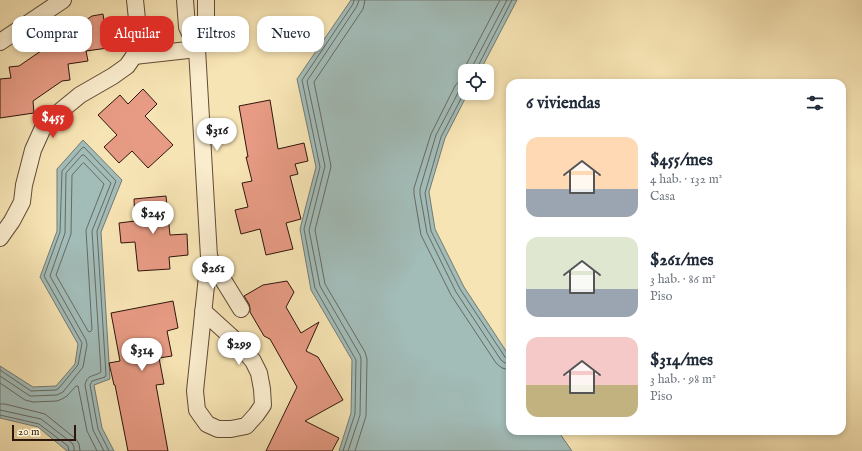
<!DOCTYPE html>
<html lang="es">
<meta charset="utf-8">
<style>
:root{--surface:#fff;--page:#f6f6f7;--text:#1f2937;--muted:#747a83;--accent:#d93025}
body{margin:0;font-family:"IM FELL English",serif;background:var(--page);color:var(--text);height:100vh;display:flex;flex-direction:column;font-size:15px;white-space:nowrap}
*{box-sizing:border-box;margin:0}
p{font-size:13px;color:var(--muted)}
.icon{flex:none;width:22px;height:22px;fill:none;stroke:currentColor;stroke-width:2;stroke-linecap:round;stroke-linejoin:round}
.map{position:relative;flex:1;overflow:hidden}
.side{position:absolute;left:506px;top:79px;width:340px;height:356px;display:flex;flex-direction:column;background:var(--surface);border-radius:12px;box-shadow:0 2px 6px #0003}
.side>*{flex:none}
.banner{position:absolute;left:12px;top:16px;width:380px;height:36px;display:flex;gap:8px}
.buttons{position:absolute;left:458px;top:64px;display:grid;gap:8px}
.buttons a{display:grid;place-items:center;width:36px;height:36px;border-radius:8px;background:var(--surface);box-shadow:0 2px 6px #0003;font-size:20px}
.scale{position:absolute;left:12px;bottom:10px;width:64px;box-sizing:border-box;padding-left:4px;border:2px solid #2f160c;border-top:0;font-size:11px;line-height:14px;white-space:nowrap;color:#2f160c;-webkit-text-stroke:3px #faedce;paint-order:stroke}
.price{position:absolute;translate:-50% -34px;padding:0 9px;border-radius:14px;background:#fff;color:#222;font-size:13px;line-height:26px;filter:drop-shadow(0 1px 2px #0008)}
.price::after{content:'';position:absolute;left:50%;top:24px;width:12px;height:9px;margin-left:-6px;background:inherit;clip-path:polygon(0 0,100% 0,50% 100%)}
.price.on{background:var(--accent);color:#fff}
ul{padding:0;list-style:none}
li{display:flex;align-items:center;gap:12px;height:100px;padding:0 20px}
li span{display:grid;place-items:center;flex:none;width:112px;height:80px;border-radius:12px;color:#555}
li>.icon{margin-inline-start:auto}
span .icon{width:48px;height:48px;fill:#fffc;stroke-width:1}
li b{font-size:17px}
h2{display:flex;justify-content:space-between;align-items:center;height:48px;padding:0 20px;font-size:17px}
.chip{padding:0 14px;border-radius:12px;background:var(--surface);box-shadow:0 2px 6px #0003;font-size:14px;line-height:36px}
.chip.on{background:var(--accent);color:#fff}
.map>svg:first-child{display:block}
.water{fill:#a2bcb8;stroke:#747a73}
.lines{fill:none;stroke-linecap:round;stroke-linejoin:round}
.shore{stroke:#686962;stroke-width:1}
.building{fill:#e79b84;stroke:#2f160c}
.street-casing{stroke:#614a36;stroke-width:18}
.street{stroke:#faedce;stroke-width:16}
</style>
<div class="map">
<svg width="862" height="451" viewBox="0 0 862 451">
<rect width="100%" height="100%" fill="#f7e4b4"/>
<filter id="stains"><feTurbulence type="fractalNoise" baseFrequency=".005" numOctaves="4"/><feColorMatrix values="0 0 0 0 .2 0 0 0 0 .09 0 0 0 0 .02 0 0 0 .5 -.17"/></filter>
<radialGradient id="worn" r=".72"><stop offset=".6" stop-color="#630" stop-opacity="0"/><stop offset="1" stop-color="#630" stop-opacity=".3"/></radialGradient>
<!-- water -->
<g class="water">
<path d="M351,0H517L480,71H465V93H468L445,138L429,192L435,229L464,287L510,357V431H558L572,451H339L351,413L352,360L311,290L300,229L316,167L297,79Z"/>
<path d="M83,140L122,180L101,232L110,379L94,385L102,428L114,451H67L38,427L0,418V366L33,387L56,386L75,364L78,344L40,277L57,231V169Z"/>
</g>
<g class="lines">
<!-- shore -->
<g class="shore">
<path d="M466,71L467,63L500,0"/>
<path d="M472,71L473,65L507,0"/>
<path d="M477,71V68L512,0"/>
<path d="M465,79L459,81L455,86L431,134L414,188V194L421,235L451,295L496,363L502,368L510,370"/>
<path d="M465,85L460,89L436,135L420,189V194L427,233L456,292L501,360L505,363L510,364"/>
<path d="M465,91L441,137L425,193L431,231L460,289L505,357L507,359H510"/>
<path d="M84,163L104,184L86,230L92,330L90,332L88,331L56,275L71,234L72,175L82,164Z"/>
<path d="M0,370L31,391L56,390L59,388L78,365L82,343L44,276L60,232L62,171L82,148L84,147L116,181L97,231L106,375L105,377L92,381L90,385L98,429L109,451"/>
<path d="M0,376L30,396H33L57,395L63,392L83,367L87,345L86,340L50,276L65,233L66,173L82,155H84L111,183L92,231L101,372C94,377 87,374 85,385L93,430L104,451"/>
<path d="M0,383L25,400L33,402L57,401L62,399L67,396L76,386H78L87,431L97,451"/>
<path d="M0,404H5L45,414L76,439L79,444L80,451"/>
<path d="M0,410L41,419L72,443L74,447V451"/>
<path d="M0,415L39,424L68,446L69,451"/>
<path d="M343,451L355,414L356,360L315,288L304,229L320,167L302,80L353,4L354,0"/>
<path d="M348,451L360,415L361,359L360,355L320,286L309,230L325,166L307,81L357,6L359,0"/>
<path d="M355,451L366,416L367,359L365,352L325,284L315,230L330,171L331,166L314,82L363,9L364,5L365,0"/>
</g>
</g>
<!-- building -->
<g class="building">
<path d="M103,14L108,48L86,51L88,61L68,64L70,80L62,81L33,101L34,113L0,118V79L11,78L9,67L19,66L92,16Z"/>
<path d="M143,89L157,104L145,116L173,145L148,168L132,151L119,163L104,147L117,135L98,115L120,95L128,104Z"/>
<path d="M270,100L278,149L304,143L308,161L295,164L298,174L290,176L301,219L286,223L293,249L266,255L260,229L241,234L235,210L248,207L242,183L252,181L246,157H248L239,106Z"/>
<path d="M166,196L170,235L187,234L188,255L169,257L170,269L138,271L135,242L121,243L119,223L135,221L134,199Z"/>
<path d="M287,281L294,292L286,307L301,333L319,322L306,351L318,357L343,400L305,421L339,438L332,451H266L297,387L270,339L264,336L250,312V308L249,304L244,296L263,285Z"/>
<path d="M173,301L178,328L167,331L172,356L159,358L164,384L156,385L168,451H128L115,385H114L109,363L120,361L111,313Z"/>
</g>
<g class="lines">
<!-- street casing -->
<g class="street-casing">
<g id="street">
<path d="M185,0L187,27L197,49L209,257L195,391L197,410L207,424L218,429H231L246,426L256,415L263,405L262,389L259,373L253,361L237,342L203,311"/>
<path d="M0,42L63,0"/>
<path d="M197,49L206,28V0"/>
<path d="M134,56L197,49"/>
<path d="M0,238L12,221L22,202L24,185L33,150L42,130L58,113L80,95L113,76L127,66L134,56L138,37L137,19L135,0"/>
<path d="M209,257L241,309"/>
</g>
</g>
<!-- street -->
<use href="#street" class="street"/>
</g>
<rect width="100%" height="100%" filter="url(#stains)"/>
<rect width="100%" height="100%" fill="url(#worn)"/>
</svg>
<div class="buttons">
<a><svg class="icon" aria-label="locate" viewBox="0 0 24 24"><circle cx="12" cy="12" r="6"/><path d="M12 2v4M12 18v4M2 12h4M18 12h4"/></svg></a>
</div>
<div class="scale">20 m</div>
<b class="price on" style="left:53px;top:139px">$455</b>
<b class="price" style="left:217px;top:152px">$316</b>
<b class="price" style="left:153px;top:235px">$245</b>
<b class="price" style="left:213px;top:290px">$261</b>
<b class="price" style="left:239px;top:366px">$299</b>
<b class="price" style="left:142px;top:372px">$314</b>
<div class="banner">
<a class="chip">Comprar</a>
<a class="chip on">Alquilar</a>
<a class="chip">Filtros</a>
<a class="chip">Nuevo</a>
</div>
<section class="side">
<h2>6 viviendas<svg class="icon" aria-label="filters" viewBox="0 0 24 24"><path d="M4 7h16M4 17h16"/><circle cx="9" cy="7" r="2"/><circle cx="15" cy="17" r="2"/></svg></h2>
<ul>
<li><span style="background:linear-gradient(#ffd9b3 65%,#9aa5b1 0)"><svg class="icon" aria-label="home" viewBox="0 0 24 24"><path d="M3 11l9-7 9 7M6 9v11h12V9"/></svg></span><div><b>$455/mes</b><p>4 hab. · 132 m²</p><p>Casa</p></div></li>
<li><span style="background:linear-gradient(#dfe7d0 65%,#9aa5b1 0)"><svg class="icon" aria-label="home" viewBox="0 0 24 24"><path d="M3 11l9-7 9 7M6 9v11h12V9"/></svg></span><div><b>$261/mes</b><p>3 hab. · 86 m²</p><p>Piso</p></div></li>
<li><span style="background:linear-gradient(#f6c9c9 60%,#c2b280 0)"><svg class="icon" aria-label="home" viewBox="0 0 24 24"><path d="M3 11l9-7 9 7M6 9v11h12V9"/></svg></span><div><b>$314/mes</b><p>3 hab. · 98 m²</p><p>Piso</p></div></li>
</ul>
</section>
</div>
